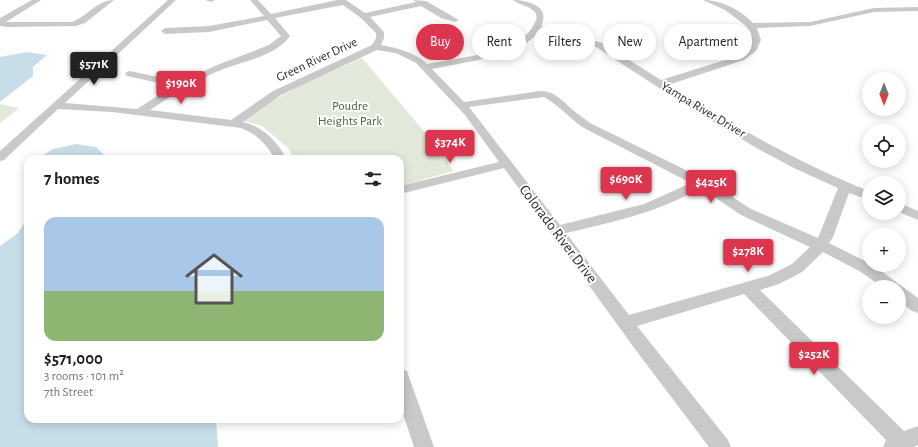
<!DOCTYPE html>
<meta charset="utf-8">
<style>
:root{--surface:#fff;--page:#f6f6f6;--text:#202124;--muted:#757577;--accent:#db364d}
body{margin:0;font-family:"Alegreya Sans",sans-serif;background:var(--page);color:var(--text);height:100vh;display:flex;flex-direction:column;font-size:15px;white-space:nowrap}
*{box-sizing:border-box;margin:0}
p{font-size:13px;color:var(--muted)}
.icon{flex:none;width:22px;height:22px;fill:none;stroke:currentColor;stroke-width:2;stroke-linecap:round;stroke-linejoin:round}
.map{position:relative;flex:1;overflow:hidden}
.details{position:absolute;left:24px;top:155px;width:380px;height:268px;display:flex;flex-direction:column;background:var(--surface);border-radius:12px;box-shadow:0 2px 10px #0003}
.details>*{flex:none}
.hud{position:absolute;left:416px;top:24px;width:380px;height:36px;display:flex;gap:8px}
.needle{width:26px;rotate:180deg}
.tools{position:absolute;left:862px;top:72px;display:grid;gap:8px}
.tools a{display:grid;place-items:center;width:44px;height:44px;border-radius:50%;background:var(--surface);box-shadow:0 2px 10px #0003;font-size:20px}
.price{position:absolute;translate:-50% -34px;padding:0 9px;border-radius:4px;background:var(--accent);color:#fff;font-size:13px;line-height:26px;filter:drop-shadow(0 1px 2px #0008)}
.price::after{content:'';position:absolute;left:50%;top:24px;width:12px;height:9px;margin-left:-6px;background:inherit;clip-path:polygon(0 0,100% 0,50% 100%)}
.price.active{background:#222;color:#fff}
ul{padding:0;list-style:none}
li{display:grid;align-content:center;gap:8px;height:212px;padding:0 20px}
li span{display:grid;place-items:center;height:124px;border-radius:12px;color:#555}
li>.icon{margin-inline-start:auto}
span .icon{width:72px;height:72px;fill:#fffc;stroke-width:1}
li b{font-size:17px}
h2{display:flex;justify-content:space-between;align-items:center;height:48px;padding:0 20px;font-size:17px}
.pill{padding:0 14px;border-radius:18px;background:var(--surface);box-shadow:0 2px 10px #0003;font-size:14px;line-height:36px}
.pill.active{background:var(--accent);color:#fff}
.map>svg:first-child{display:block}
.green{fill:#e3e9da}
.water{fill:#c7dee8}
.lines{fill:none;stroke-linecap:round;stroke-linejoin:round}
.minor{fill:#c9c9c9;fill-rule:evenodd}
.labels{text-anchor:middle;dominant-baseline:central;stroke-width:4;stroke-linejoin:round;paint-order:stroke}
.far-street-label{font-size:13px;fill:#2c2c2c;stroke:#fff}
.far-park-label{font-size:13px;fill:#52653c;stroke:#fff}
.street-label{font-size:15px;fill:#2c2c2c;stroke:#fff}
</style>
<div class="map">
<svg width="918" height="447" viewBox="0 0 918 447">
<rect width="100%" height="100%" fill="#fff"/>
<!-- green -->
<g class="green">
<path d="M362,58L428,136L454,171L400,186V159H294L288,148L262,126L244,121L271,102L297,87Z"/>
<path d="M0,104L19,108L0,123Z"/>
</g>
<!-- water -->
<g class="water">
<path d="M27,52L47,55L33,67V76L0,102V57Z"/>
<path d="M76,144L96,147L106,157L107,159H37L53,149Z"/>
<path d="M28,217V419H216L218,447H0V246L18,233Z"/>
</g>
<g class="lines">
<!-- minor -->
<g class="minor">
<path d="M32,0H41L6,22H72C88,16 97,0 114,0L85,23L76,26L8,27L0,26V18Z"/>
<path d="M168,0H176L65,103L137,109L173,86L127,76L125,74L127,72L130,71L181,82L217,65L259,49L269,45L281,36L267,20L209,32L165,34L161,31L165,28L209,26L264,16L250,0H258L271,14L337,0H346L365,13L416,2L413,0L426,1L459,20L455,22L441,18L421,6L370,17L384,32V38L381,45C397,48 415,52 427,64C456,58 519,53 533,26C535,22 538,18 536,14C532,6 519,5 513,0C529,0 551,7 541,26L579,35L602,43L661,80L738,56L749,48L752,40L751,32L745,25L725,10L703,0C721,0 741,10 753,23L810,22L874,8L918,7V11L874,12L810,26L757,28L761,40L756,51L744,60L668,85C733,125 798,163 869,191V200L849,193L833,237L829,243L869,263V265H873L918,298V313L912,311L899,301V287H882L861,272L823,252L802,272L779,284L760,290L904,431L918,426V445L914,447H883L886,440L744,294L637,326L728,440L731,447H709L635,349L504,168L400,194V186L499,162L465,115L416,63L396,53L377,50L281,95L243,122C264,127 276,141 287,159H275C266,144 257,134 241,128L112,112L58,109L4,160L0,161V151ZM343,5L361,18L376,33V38L372,45L273,91L231,120L150,110C171,96 193,82 216,72C240,61 274,58 290,36L275,18ZM539,31L573,39L596,47L693,110L760,150L794,168L838,188L818,238L751,209L706,180L590,123C585,119 579,115 574,111C563,102 556,91 540,91L464,102L432,69C460,63 523,56 539,31ZM544,97C557,104 570,118 582,127L691,183L644,204L560,225L469,107ZM701,188L741,215L810,247L792,264L768,276L629,315L566,233C613,222 659,212 701,188Z"/>
<path d="M205,0H215L211,2Z"/>
<path d="M899,203L918,211V220L899,212Z"/>
<path d="M400,369L407,371L409,377L434,447H414L400,405Z"/>
</g>
</g>
<g class="labels">
<!-- far-street labels -->
<g class="far-street-label">
<text transform="translate(317 60) rotate(-25)">Green River Drive</text>
<text transform="translate(703 110) rotate(31)">Yampa River Driver</text>
</g>
<!-- far-park labels -->
<g class="far-park-label">
<text x="350" y="106">Poudre<tspan x="350" dy="15">Heights Park</tspan></text>
</g>
<!-- street labels -->
<g class="street-label">
<text transform="translate(558 234) rotate(53)">Colorado River Drive</text>
</g>
</g>
</svg>
<div class="tools">
<a><svg class="needle" viewBox="-14 -14 28 28"><path d="M0-13l5 13h-10z" fill="#e53935"/><path d="M0 13l5-13h-10z" fill="#757577"/></svg></a>
<a><svg class="icon" aria-label="locate" viewBox="0 0 24 24"><circle cx="12" cy="12" r="6"/><path d="M12 2v4M12 18v4M2 12h4M18 12h4"/></svg></a>
<a><svg class="icon" aria-label="layers" viewBox="0 0 24 24"><path d="M12 4l9 5-9 5-9-5zM3 14l9 5 9-5"/></svg></a>
<a>+</a>
<a>−</a>
</div>
<b class="price active" style="left:94px;top:86px">$571K</b>
<b class="price" style="left:181px;top:105px">$190K</b>
<b class="price" style="left:450px;top:164px">$374K</b>
<b class="price" style="left:626px;top:201px">$690K</b>
<b class="price" style="left:711px;top:204px">$425K</b>
<b class="price" style="left:748px;top:273px">$278K</b>
<b class="price" style="left:814px;top:376px">$252K</b>
<div class="hud">
<a class="pill active">Buy</a>
<a class="pill">Rent</a>
<a class="pill">Filters</a>
<a class="pill">New</a>
<a class="pill">Apartment</a>
</div>
<section class="details">
<h2>7 homes<svg class="icon" aria-label="filters" viewBox="0 0 24 24"><path d="M4 7h16M4 17h16"/><circle cx="9" cy="7" r="2"/><circle cx="15" cy="17" r="2"/></svg></h2>
<ul>
<li><span style="background:linear-gradient(#a9c7e8 60%,#8fb573 0)"><svg class="icon" aria-label="home" viewBox="0 0 24 24"><path d="M3 11l9-7 9 7M6 9v11h12V9"/></svg></span><div><b>$571,000</b><p>3 rooms · 101 m²</p><p>7th Street</p></div></li>
</ul>
</section>
</div>
